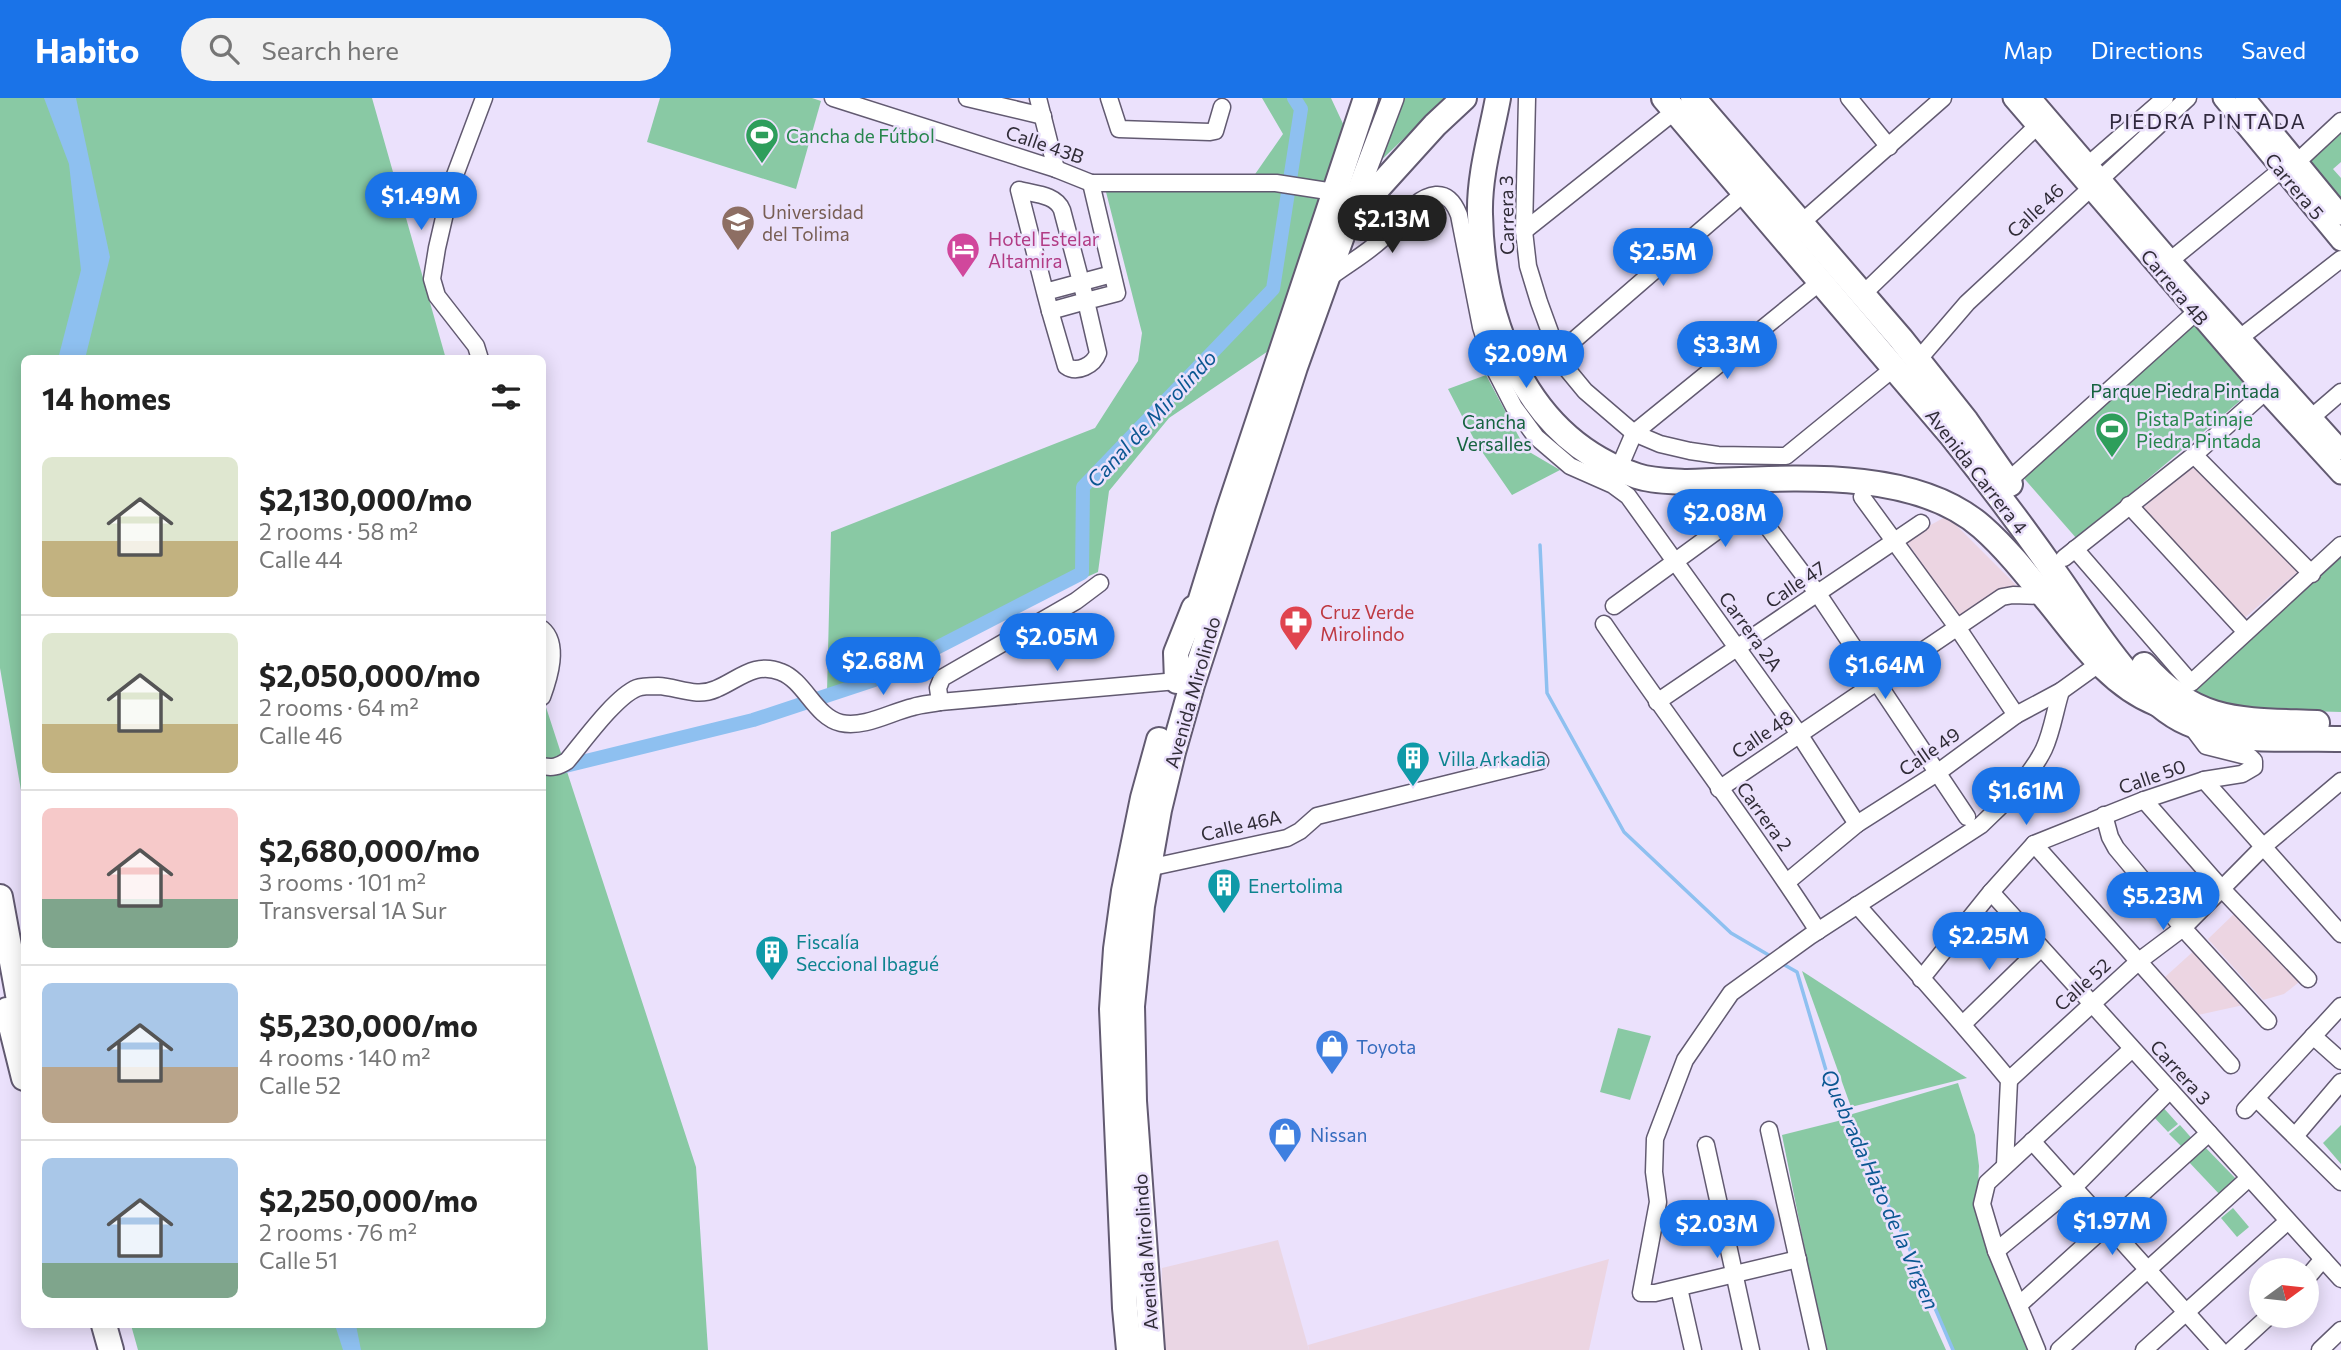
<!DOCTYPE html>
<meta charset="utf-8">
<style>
:root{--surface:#fff;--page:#f2f2f2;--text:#222;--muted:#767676;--line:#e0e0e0;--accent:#1a73e8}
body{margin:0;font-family:Commissioner,sans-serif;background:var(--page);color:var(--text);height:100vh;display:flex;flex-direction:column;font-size:26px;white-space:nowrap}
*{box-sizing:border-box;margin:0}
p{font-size:23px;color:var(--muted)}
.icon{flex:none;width:38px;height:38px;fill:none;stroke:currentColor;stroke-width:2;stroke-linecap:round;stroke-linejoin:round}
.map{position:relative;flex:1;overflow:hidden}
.panel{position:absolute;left:21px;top:257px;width:525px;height:973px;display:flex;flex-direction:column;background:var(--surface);border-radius:10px;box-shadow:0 4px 18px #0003}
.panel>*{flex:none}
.needle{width:46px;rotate:75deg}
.controls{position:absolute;left:2249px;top:1160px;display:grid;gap:14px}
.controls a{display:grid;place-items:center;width:70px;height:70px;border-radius:50%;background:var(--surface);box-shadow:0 4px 18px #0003;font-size:35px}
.price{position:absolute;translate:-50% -60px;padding:0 16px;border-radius:24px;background:var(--accent);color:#fff;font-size:23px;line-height:46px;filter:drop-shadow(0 2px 4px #0008)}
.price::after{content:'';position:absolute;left:50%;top:42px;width:21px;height:16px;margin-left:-10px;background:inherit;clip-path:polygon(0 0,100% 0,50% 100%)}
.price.current{background:#222;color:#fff}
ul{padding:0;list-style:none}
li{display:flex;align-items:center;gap:21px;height:175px;padding:0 21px}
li+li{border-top:2px solid var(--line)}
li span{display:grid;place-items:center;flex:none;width:196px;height:140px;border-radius:10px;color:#555}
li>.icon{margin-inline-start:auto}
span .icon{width:84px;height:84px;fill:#fffc;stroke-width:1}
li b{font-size:30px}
h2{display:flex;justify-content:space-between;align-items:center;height:84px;padding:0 21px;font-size:30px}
header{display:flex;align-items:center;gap:42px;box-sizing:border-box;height:98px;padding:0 35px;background:var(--accent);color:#fff}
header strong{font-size:33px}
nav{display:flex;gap:38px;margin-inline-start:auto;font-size:24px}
.search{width:490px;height:63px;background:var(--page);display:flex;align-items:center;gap:18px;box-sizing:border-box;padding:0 24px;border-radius:38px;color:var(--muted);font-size:26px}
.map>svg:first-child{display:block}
.commercial{fill:#ecd5e2}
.industrial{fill:#ead6e4}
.green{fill:#89c9a4}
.water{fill:#8ec0f0}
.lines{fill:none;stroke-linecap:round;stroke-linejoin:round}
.stream{stroke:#8ec0f0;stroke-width:3.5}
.canal{stroke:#8ec0f0;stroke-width:14}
.minor-casing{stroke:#625a71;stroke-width:19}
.tertiary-casing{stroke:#625a71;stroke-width:23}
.secondary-casing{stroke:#625a71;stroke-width:24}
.primary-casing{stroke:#625a71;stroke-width:28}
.trunk-casing{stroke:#625a71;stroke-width:28}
.minor{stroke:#fff;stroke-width:16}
.tertiary{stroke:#fff;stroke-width:19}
.secondary{stroke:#fff;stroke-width:21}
.primary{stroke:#fff;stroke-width:24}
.trunk{stroke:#fff;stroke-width:24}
.labels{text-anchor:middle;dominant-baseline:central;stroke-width:5;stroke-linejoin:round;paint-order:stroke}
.leisure-label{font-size:19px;fill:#27864d;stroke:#ebe1fc;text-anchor:start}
.street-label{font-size:19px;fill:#302c37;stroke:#ebe1fc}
.education-label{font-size:19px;fill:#785e54;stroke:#ebe1fc;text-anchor:start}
.hotel-label{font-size:19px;fill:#b23c85;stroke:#ebe1fc;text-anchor:start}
.park-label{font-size:19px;fill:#166340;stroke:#ebe1fc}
.health-label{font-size:19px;fill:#be3a42;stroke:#ebe1fc;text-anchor:start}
.culture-label{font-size:19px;fill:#0d838f;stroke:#ebe1fc;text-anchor:start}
.shop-label{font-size:19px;fill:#366cbe;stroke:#ebe1fc;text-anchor:start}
.neighbourhood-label{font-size:21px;letter-spacing:2px;fill:#30293d;stroke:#ebe1fc}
.water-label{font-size:21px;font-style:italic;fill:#0b5792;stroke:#ebe1fc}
</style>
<header>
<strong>Habito</strong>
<div class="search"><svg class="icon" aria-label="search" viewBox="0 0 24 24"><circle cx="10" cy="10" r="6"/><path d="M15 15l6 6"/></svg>Search here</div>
<nav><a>Map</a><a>Directions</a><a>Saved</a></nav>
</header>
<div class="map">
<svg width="2341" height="1252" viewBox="0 0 2341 1252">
<rect width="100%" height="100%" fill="#ebe1fc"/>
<!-- commercial -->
<g class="commercial">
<path d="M2195,364L2302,470L2241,523L2141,412Z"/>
<path d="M1947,418L2017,488L1958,518L1905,441Z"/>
<path d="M2236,814L2303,881L2284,896L2263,902L2208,841Z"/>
<path d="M2197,850L2248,906L2198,917L2164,880Z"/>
<path d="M1609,1161L1589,1252H1309L1308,1247Z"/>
</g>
<!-- industrial -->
<path class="industrial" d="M1278,1142L1309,1252H1160L1162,1170Z"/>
<!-- green -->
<g class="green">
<path d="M0,0H372L446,261H24V710L0,570Z"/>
<path d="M660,0H812L821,3L796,91L647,44Z"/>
<path d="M1262,0H1331L1345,30L1277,247L1169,320L1109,393L1098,474L827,594L831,434L1095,330L1138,263L1142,235L1106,94L1251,82L1283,36Z"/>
<path d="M1401,0H1446L1372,71Z"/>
<path d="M2341,23V64L2333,71L2341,80V117L2296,65Z"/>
<path d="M2198,224L2254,291L2077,441L2021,377Z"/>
<path d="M1486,277L1526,352L1560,372L1512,397L1476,345L1448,291Z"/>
<path d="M2341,454V614L2227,611L2188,594Z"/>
<path d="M543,600L696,1069L708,1252H138L131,1227H542Z"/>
<path d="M1802,873L1967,980L1851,1009Z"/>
<path d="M1618,930L1651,938L1630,1002L1600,994Z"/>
<path d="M1958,985L1975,1037L1979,1068L1977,1109L2033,1252H1953L1849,1017Z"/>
<path d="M2160,1006L2178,1026L2168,1034L2151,1016Z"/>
<path d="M1842,1022L1946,1252H1825L1782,1037Z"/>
<path d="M2180,1027L2195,1044L2186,1053L2169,1036Z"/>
<path d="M2341,1027V1066L2323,1045Z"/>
<path d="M2203,1047L2237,1082L2222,1099L2187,1062Z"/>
<path d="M2233,1110L2249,1129L2237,1139L2221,1120Z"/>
</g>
<!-- water -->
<g class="water">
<path d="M44,0H76L110,159L85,261H58L81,172L69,66Z"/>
<path d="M335,1227H356L361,1252H343Z"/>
</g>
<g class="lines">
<!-- stream -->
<g class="stream">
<path d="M1540,447L1547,595L1624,734L1731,835L1772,859"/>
<path d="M1781,865L1797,874L1833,996L1907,1145L1953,1252"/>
</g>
<!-- canal -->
<path class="canal" d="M557,670L753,622L874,582L1082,475L1083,389L1273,191L1301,11L1294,0"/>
<!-- minor casing -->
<g class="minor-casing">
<g id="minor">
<path d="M833,0L1056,71L1091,85H1276L1334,94"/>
<path d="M967,0L1043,18"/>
<path d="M1038,0L1056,71"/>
<path d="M1109,0L1119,31L1210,34L1215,33L1222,9"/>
<path d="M1527,0L1524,133L1528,168L1539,204L1558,256L1566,270L1585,293L1634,335L1660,346L1690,353L1718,357L1786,358L1894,270"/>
<path d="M1849,0L1889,49"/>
<path d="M2080,74L2165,0"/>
<path d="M1801,125L1943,0"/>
<path d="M1524,133L1675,13"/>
<path d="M2161,170L2281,72L2296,65L2341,23"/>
<path d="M1329,180C1346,167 1366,156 1382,141C1397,128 1414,99 1436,97C1449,96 1455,107 1459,117L1481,229L1495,272L1514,309L1536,339L1570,368L1613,387L1628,398L1799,636L1857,726"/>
<path d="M1045,194L1019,92C1033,96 1056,96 1062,112L1086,203L1050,213L1045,194L1112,176"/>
<path d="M1863,196L2037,28"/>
<path d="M1050,213L1066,268C1077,276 1094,267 1098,255L1086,203L1117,195L1091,85"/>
<path d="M2241,239L2341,161"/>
<path d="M1558,256L1744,95"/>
<path d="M480,261L476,248L437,198L432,181L437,150L452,85L484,0"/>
<path d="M1918,262L1967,205L2188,0"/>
<path d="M2312,319L2341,294"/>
<path d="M2194,357L2312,476"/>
<path d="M1616,377L1634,335L1820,184"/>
<path d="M1733,383L1818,496L1967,719"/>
<path d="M2008,383L2196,214"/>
<path d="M1862,399L1957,529L2016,617"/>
<path d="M2129,407L2246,534"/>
<path d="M2075,451L2191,585L2341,447"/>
<path d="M2064,460L2194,357L2275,285"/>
<path d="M1614,508L1751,408"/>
<path d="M1604,526C1674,629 1751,728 1818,833"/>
<path d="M542,531C560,546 549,580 542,599"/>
<path d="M940,604L938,590L942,580L1076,503L1100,485"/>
<path d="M1657,604L1921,425"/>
<path d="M542,668C552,670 558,669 567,663C583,644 615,599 637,590C642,588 653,588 658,588C678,589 696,600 716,591C738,582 755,563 781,574C805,583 815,619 841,625C865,630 891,614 913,609C922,606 931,606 940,604L1177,583L1185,585"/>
<path d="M2204,682L2341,836"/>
<path d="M1719,691L2002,499L2013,497L2045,498"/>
<path d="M2144,702L2222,791L2308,881"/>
<path d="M2104,717L2110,739L2116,750L2183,830L2268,923"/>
<path d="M2034,746L2231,967"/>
<path d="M1148,770L1287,740L1300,733L1317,718L1540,663"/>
<path d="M1787,784L1857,726L1937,675L2016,617L2061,593L2100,565"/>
<path d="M1991,794L2341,1181"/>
<path d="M1857,807C1908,865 1960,922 2009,982L2005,1067"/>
<path d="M1921,881L1991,794L2034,746L2144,702L2204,682L2242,676L2254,669V663L2250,659L2206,648L2191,628"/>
<path d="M1964,925L2041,850"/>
<path d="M2313,938L2341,963"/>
<path d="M2009,982L2139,863L2183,830L2264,748L2341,683"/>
<path d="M2256,1000L2341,1084"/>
<path d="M2245,1012L2341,908"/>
<path d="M1769,1032L1818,1252"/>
<path d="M2295,1038L2341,984"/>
<path d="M2032,1043L2220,1252"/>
<path d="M1706,1047L1751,1252"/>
<path d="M1996,1153L2074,1089L2170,992"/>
<path d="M1798,1161L1655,1195H1641L1658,1104L1654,1074L1655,1041L1685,962L1731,895L1810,838L1981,727C2002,708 2032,676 2044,651C2052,634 2055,612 2061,593"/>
<path d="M2306,1181L2323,1161"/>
<path d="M1679,1190L1693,1252"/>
<path d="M2020,1206L2209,1035"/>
<path d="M2037,1252L1996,1153L1982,1106L1987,1085L2132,951"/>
<path d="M2059,1252L2249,1080"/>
<path d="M2144,1252L2288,1123"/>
<path d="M2232,1252L2269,1218"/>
<path d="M2320,1252L2341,1232"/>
</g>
</g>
<!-- tertiary casing -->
<g class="tertiary-casing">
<g id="tertiary">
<path d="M2013,0L2265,293L2341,376"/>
<path d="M2031,0L2170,162L2341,352"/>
<path d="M2223,0L2341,143"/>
<path d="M2245,0L2341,117"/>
</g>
</g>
<!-- secondary casing -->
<g class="secondary-casing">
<path id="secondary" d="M1348,119L1393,0"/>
</g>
<!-- primary casing -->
<g class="primary-casing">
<g id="primary">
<path d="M1498,0C1491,38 1479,77 1480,116C1482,224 1525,341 1637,378C1652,383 1668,383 1684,384C1775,382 1909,365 1982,429C2007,451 2028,478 2049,504C2080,542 2109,586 2156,605"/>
<path d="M1664,0L1952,338C1988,383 2022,428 2055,475C2088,521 2135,602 2188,625C2236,647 2290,639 2341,641"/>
<path d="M1693,0L1901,241L1966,323L2010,386"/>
<path d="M1193,527L1228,414L1366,0"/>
<path d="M2144,567C2197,627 2243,622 2317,625"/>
<path d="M1177,583L1176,555L1194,510"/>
<path d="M1129,1252L1125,1210L1112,911L1116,851L1124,793L1143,700L1159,642"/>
<path d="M1152,1252L1134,1003L1132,908L1142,808L1159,712L1173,654L1192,587L1295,269L1347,124L1435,27L1464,0"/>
</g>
</g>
<!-- trunk casing -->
<g class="trunk-casing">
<g id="trunk">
<path d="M0,799L24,929"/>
<path d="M7,912L24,980"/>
<path d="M104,1227L111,1252"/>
</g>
</g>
<!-- minor -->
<use href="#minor" class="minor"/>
<!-- tertiary -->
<use href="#tertiary" class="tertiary"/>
<!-- secondary -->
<use href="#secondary" class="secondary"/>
<!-- primary -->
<use href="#primary" class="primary"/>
<!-- trunk -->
<use href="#trunk" class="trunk"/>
</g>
<!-- icons -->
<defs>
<g id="stadium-pin" transform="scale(1.75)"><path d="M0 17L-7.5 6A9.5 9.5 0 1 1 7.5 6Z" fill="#2e9e5b" stroke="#ebe1fc"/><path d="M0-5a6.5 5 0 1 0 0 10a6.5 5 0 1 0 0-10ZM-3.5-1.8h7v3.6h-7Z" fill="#fff"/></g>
<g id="university-pin" transform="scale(1.75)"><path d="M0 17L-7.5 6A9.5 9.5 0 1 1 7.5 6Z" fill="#8d6e63" stroke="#ebe1fc"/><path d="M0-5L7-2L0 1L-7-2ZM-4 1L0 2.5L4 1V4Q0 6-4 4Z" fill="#fff"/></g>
<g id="hotel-pin" transform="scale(1.75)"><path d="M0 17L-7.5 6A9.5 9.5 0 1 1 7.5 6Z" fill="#d1479c" stroke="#ebe1fc"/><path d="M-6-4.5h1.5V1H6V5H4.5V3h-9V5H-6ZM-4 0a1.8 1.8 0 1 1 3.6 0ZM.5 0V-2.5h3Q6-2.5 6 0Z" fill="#fff"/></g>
<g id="pharmacy-pin" transform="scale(1.75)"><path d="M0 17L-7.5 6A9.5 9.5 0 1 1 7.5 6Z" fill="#e0444e" stroke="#ebe1fc"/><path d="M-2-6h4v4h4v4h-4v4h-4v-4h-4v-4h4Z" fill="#fff"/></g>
<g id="building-pin" transform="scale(1.75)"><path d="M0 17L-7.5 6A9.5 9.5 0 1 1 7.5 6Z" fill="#0f9aa8" stroke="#ebe1fc"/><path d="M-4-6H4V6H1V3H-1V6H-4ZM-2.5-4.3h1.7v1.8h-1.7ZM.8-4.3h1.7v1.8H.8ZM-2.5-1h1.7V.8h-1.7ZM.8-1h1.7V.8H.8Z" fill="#fff"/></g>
<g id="shop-pin" transform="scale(1.75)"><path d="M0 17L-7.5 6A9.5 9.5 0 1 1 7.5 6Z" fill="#3f7fe0" stroke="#ebe1fc"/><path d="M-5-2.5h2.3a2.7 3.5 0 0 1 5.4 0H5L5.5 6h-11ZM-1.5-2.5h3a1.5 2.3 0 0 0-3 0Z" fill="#fff"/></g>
</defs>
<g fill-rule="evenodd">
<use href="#stadium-pin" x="762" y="37"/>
<use href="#university-pin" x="738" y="124"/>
<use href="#hotel-pin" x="963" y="151"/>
<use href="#stadium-pin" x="2112" y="331"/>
<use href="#pharmacy-pin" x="1296" y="524"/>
<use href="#building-pin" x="1413" y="660"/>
<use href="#building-pin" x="1224" y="787"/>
<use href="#building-pin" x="772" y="854"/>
<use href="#shop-pin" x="1332" y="948"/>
<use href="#shop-pin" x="1285" y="1036"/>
</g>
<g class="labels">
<!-- leisure labels -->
<g class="leisure-label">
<text x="786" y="37">Cancha de Fútbol</text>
<text x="2136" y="320">Pista Patinaje<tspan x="2136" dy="22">Piedra Pintada</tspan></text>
</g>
<!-- street labels -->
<g class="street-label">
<text transform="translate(1045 46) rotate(19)">Calle 43B</text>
<text transform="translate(2295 88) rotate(50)">Carrera 5</text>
<text transform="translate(2035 112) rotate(-43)">Calle 46</text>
<text transform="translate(1506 117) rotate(-91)">Carrera 3</text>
<text transform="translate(2175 189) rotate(50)">Carrera 4B</text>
<text transform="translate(1977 373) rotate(52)">Avenida Carrera 4</text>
<text transform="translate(1795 486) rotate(-34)">Calle 47</text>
<text transform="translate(1751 533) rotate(54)">Carrera 2A</text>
<text transform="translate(1192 594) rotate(-74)">Avenida Mirolindo</text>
<text transform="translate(1762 636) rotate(-34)">Calle 48</text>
<text transform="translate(1929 653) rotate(-35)">Calle 49</text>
<text transform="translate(2152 678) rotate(-19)">Calle 50</text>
<text transform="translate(1765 718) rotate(54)">Carrera 2</text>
<text transform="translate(1241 727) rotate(-13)">Calle 46A</text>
<text transform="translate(2082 886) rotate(-42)">Calle 52</text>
<text transform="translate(2181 974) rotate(48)">Carrera 3</text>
<text transform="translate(1145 1154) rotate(-94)">Avenida Mirolindo</text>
</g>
<!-- education labels -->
<g class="education-label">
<text x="762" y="113">Universidad<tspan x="762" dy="22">del Tolima</tspan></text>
</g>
<!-- hotel labels -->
<g class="hotel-label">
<text x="988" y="140">Hotel Estelar<tspan x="988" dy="22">Altamira</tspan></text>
</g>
<!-- park labels -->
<g class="park-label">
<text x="2185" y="292">Parque Piedra Pintada</text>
<text x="1494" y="323">Cancha<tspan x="1494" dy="22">Versalles</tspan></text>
</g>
<!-- health labels -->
<g class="health-label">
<text x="1320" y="513">Cruz Verde<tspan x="1320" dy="22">Mirolindo</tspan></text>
</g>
<!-- culture labels -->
<g class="culture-label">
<text x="1438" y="660">Villa Arkadia</text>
<text x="1248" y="787">Enertolima</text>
<text x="796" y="843">Fiscalía<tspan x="796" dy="22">Seccional Ibagué</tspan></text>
</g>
<!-- shop labels -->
<g class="shop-label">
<text x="1356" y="948">Toyota</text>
<text x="1310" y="1036">Nissan</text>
</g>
<!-- neighbourhood labels -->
<g class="neighbourhood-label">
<text x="2208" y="22">PIEDRA PINTADA</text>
</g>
<!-- water labels -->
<g class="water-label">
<text transform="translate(1151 320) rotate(-47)">Canal de Mirolindo</text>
<text transform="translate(1881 1091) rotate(66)">Quebrada Hato de la Virgen</text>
</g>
</g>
</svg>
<div class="controls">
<a><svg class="needle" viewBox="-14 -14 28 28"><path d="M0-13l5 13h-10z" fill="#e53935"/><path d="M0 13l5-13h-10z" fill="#767676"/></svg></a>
</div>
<b class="price" style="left:421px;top:134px">$1.49M</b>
<b class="price current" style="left:1392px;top:157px">$2.13M</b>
<b class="price" style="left:1663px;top:190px">$2.5M</b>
<b class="price" style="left:1727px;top:283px">$3.3M</b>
<b class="price" style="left:1526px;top:292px">$2.09M</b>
<b class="price" style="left:1725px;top:451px">$2.08M</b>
<b class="price" style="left:1057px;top:575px">$2.05M</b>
<b class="price" style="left:883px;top:599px">$2.68M</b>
<b class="price" style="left:1885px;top:603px">$1.64M</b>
<b class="price" style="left:2026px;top:729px">$1.61M</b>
<b class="price" style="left:2163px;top:834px">$5.23M</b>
<b class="price" style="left:1989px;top:874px">$2.25M</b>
<b class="price" style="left:2112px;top:1159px">$1.97M</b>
<b class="price" style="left:1717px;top:1162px">$2.03M</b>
<section class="panel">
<h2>14 homes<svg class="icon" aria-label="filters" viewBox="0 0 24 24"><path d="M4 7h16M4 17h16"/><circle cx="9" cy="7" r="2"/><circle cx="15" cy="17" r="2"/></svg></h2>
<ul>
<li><span style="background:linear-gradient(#dfe7d0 60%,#c2b280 0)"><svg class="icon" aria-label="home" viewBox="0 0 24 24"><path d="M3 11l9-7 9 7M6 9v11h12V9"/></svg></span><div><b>$2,130,000/mo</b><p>2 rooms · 58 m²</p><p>Calle 44</p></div></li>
<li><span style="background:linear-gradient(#dfe7d0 65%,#c2b280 0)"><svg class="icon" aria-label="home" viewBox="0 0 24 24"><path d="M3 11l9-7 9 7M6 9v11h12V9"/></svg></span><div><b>$2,050,000/mo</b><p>2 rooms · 64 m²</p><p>Calle 46</p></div></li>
<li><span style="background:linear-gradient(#f6c9c9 65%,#7fa58c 0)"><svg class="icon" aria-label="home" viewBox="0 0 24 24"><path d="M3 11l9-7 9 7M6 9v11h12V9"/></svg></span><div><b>$2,680,000/mo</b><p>3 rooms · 101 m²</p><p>Transversal 1A Sur</p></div></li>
<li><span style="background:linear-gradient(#a9c7e8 60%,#b9a48a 0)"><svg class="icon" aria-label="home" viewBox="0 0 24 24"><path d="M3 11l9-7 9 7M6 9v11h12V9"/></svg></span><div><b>$5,230,000/mo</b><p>4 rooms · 140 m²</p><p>Calle 52</p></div></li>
<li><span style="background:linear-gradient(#a9c7e8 75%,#7fa58c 0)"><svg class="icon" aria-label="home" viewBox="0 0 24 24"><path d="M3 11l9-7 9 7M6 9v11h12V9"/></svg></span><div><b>$2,250,000/mo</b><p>2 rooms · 76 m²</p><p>Calle 51</p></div></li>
</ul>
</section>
</div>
